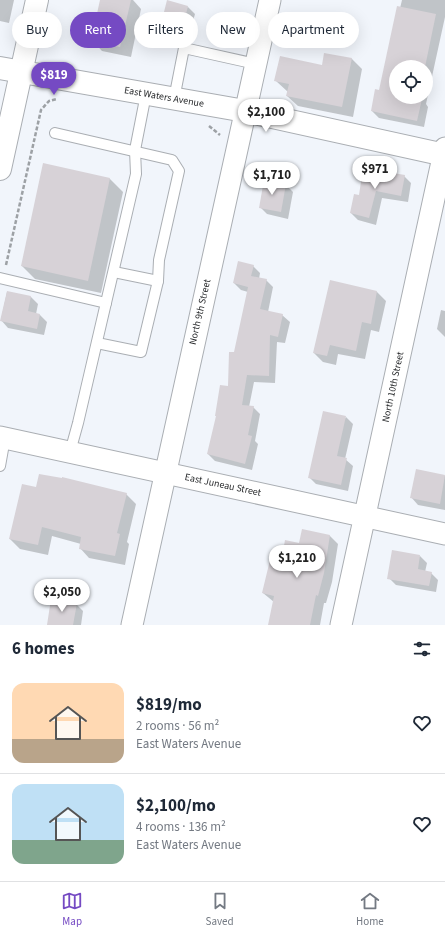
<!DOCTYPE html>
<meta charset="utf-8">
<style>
:root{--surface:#fff;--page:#f6f6f7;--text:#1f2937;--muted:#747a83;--line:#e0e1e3;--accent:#754ac3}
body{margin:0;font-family:"Source Sans 3",sans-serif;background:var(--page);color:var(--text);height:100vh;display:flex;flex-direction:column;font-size:15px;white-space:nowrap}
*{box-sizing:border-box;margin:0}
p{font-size:13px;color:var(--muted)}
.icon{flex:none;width:22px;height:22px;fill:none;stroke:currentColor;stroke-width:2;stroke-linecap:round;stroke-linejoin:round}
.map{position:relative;height:625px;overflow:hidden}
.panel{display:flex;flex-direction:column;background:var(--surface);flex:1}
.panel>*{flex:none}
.guide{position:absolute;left:12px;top:12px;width:421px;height:36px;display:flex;gap:8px}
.fabs{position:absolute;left:389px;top:60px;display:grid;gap:8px}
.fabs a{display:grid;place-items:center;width:44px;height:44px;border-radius:50%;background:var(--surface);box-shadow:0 4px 16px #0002;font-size:20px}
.price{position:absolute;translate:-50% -34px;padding:0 9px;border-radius:14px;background:#fff;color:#222;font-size:13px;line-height:26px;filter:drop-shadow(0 1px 2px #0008)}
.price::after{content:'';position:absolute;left:50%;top:24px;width:12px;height:9px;margin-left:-6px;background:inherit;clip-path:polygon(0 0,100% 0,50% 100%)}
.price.current{background:var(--accent);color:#fff}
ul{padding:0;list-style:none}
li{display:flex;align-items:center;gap:12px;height:100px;padding:0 12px}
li+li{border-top:1px solid var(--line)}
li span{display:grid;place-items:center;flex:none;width:112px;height:80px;border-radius:12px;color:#555}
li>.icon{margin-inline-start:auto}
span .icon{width:48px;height:48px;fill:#fffc;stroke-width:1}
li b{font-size:17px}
h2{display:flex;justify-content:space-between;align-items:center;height:48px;padding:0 12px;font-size:17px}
.pill{padding:0 14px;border-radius:18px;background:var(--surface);box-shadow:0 4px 16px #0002;font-size:14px;line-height:36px}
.pill.current{background:var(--accent);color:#fff}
.menu{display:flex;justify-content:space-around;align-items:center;height:56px;border-top:1px solid var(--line);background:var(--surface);font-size:11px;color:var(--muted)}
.menu a{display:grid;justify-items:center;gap:2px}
.menu .current{color:var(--accent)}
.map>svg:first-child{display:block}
.shadow{fill:#0003;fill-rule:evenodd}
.building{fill:#d7d2d7}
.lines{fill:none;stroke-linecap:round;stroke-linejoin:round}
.lane-casing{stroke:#aaaeb3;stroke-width:12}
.street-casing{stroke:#aaaeb3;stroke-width:23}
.secondary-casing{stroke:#aaaeb3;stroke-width:24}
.primary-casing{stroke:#aaaeb3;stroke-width:24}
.path{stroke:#9da1a5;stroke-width:2.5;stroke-dasharray:4 2;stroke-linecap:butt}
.lane{stroke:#fff;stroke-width:10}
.street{stroke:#fff;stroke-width:21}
.secondary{stroke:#fff;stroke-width:22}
.primary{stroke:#fff;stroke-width:22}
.labels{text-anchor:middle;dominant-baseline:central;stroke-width:4;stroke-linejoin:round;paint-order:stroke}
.street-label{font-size:10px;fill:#292b2d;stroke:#fff}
</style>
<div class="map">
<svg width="445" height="625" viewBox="0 0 445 625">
<rect width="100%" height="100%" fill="#f1f5fb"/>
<!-- shadow -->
<g class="shadow">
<path d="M0,0H14L9,23L0,21Z"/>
<path d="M101,0H133L141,9L131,57L102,51L92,40Z"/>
<path d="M402,0H445V17L426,104L428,107L424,127L379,118L372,111L380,91ZM396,67H426V97H396Z"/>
<path d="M188,7L195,14L191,28L171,22L164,15ZM171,17L189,22V24L171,19Z"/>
<path d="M325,54L352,59L362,69L353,117L298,106L287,96L288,92L276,81L323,66Z"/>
<path d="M44,165L110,179L123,192L101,293L35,279L22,266Z"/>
<path d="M404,176L411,183L408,202L382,198L376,225L358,220L351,213L360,196Z"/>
<path d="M265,181L286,185L293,192L288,219L267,214L260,207Z"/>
<path d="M253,266L260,273L259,279L266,280L273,287L268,312L282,315L290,322L285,343L277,342L275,383L254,382L249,407H253L260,414L255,441L258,444L252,470L215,461L208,454L229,387L248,292L241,290L234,283Z"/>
<path d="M331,282L377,292L386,301L379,332L371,330L365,359L338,354L336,365L323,362L314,353Z"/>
<path d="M7,292L31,297L38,304L36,314L40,315L47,322L44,335L8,328L1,320Z"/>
<path d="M441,310L445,311V337L437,329Z"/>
<path d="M346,417L353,424L345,459L353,466L348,491L316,484L309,477Z"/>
<path d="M417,470L445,476V510L418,505L411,497Z"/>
<path d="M37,488L126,494L136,504L127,542L129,544L125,565L89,558L80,548L81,544L52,536L48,555L20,549L10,539Z"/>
<path d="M303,531L330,536L338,544L332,582L326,603H324L320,625H269L274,602L263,593L281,564L300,544Z"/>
<path d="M420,556L427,563L425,572L431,573L438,580L436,592L396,585L389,578Z"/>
<path d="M76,604L83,611L81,625H48Z"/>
</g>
<!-- building -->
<g class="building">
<path d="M100,0H131L120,47L91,41Z"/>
<path d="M167,0L188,6L184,22L163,16Z"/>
<path d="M397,6L436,14L425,67H396V97L422,99L417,121L371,111L375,89L379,90Z"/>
<path d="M324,53L352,58L342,107L286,96L289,84L274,81L280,56L322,65Z"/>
<path d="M43,163L110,178L88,281L21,266Z"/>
<path d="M363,168L405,175L401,196L376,191L369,218L350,213L354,194L359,195Z"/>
<path d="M264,180L286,184L281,212L259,208Z"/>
<path d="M238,261L254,265L251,276L267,279L260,309L283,314L278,337L270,335L269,376L247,375L242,405L254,406L248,435L252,436L245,464L207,454L216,416H215L220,385L228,386L229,352H234L248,287L233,283Z"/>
<path d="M330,280L377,291L371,324L362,322L356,351L330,345L327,356L313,353Z"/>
<path d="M7,291L31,296L28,311L40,314L37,329L0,321Z"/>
<path d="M323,411L346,416L337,456L347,458L341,485L308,478Z"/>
<path d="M416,469L445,475L440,504L410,498Z"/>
<path d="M39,474L62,478V477L127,493L117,533L120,534L115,556L79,549L81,537L42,527L38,545L9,539L22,484L36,487Z"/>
<path d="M302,529L330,535L324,573L318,596L316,595L310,625H268L274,596L262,593L270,560L281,563L285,540L299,543Z"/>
<path d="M392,550L420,555L418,569L432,572L429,586L387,579Z"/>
<path d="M51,599L77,603L73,625H47Z"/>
</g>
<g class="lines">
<!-- lane casing -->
<g class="lane-casing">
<g id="lane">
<path d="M174,99L184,48L256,64"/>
<path d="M55,133L172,160L179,171L159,260L158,281"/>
<path d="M0,278L106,303"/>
<path d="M97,343L141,352L158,281L114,272"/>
<path d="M70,452L78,423L136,174L135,150L146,94"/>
<path d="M0,466L5,438"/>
</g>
</g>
<!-- street casing -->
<g class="street-casing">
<g id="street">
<path d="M0,437L445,534"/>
<path d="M132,625L270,0"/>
<path d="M341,625L445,148"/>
</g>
</g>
<!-- secondary casing -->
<g class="secondary-casing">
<path id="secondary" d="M0,68L245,111L445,155"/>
</g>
<!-- primary casing -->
<g class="primary-casing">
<path id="primary" d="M0,169L37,0"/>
</g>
<!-- path -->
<g class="path">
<path d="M209,126L220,135"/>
<path d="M6,265L41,110L49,101L57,99"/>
</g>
<!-- lane -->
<use href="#lane" class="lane"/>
<!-- street -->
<use href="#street" class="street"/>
<!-- secondary -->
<use href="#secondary" class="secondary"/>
<!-- primary -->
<use href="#primary" class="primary"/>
</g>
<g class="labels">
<!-- street labels -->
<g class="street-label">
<text transform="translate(164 97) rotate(10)">East Waters Avenue</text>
<text transform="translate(200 312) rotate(-77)">North 9th Street</text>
<text transform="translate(393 387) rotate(-78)">North 10th Street</text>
<text transform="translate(223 485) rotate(12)">East Juneau Street</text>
</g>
</g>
</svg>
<div class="fabs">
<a><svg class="icon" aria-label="locate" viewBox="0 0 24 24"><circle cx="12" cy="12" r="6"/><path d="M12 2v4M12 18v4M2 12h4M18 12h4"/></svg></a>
</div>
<b class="price current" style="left:54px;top:96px">$819</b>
<b class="price" style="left:266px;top:133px">$2,100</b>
<b class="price" style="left:375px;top:190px">$971</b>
<b class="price" style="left:272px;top:196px">$1,710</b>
<b class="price" style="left:297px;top:579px">$1,210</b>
<b class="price" style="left:62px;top:613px">$2,050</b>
<div class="guide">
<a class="pill">Buy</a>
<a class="pill current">Rent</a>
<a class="pill">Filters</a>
<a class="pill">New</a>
<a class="pill">Apartment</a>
</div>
</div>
<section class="panel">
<h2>6 homes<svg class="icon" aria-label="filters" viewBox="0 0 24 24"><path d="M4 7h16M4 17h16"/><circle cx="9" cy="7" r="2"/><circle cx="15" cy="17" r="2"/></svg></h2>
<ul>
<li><span style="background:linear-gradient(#ffd9b3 70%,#b9a48a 0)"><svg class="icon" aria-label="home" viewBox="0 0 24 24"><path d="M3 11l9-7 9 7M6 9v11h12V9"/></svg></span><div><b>$819/mo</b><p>2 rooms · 56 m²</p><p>East Waters Avenue</p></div><svg class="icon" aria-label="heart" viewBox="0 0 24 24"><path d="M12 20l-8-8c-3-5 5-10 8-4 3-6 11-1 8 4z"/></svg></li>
<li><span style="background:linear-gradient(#bfe0f5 70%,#7fa58c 0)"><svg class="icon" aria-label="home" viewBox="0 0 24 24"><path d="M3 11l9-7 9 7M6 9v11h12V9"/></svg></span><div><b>$2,100/mo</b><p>4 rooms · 136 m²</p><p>East Waters Avenue</p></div><svg class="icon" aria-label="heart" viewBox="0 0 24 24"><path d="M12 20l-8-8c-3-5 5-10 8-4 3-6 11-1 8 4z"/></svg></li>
</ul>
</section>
<nav class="menu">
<a class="current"><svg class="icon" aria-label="map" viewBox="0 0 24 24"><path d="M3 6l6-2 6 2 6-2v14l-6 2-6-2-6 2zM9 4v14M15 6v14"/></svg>Map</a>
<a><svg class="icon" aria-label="saved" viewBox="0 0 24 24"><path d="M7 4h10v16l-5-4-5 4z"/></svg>Saved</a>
<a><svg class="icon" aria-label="home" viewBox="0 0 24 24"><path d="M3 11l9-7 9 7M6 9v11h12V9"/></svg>Home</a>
</nav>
